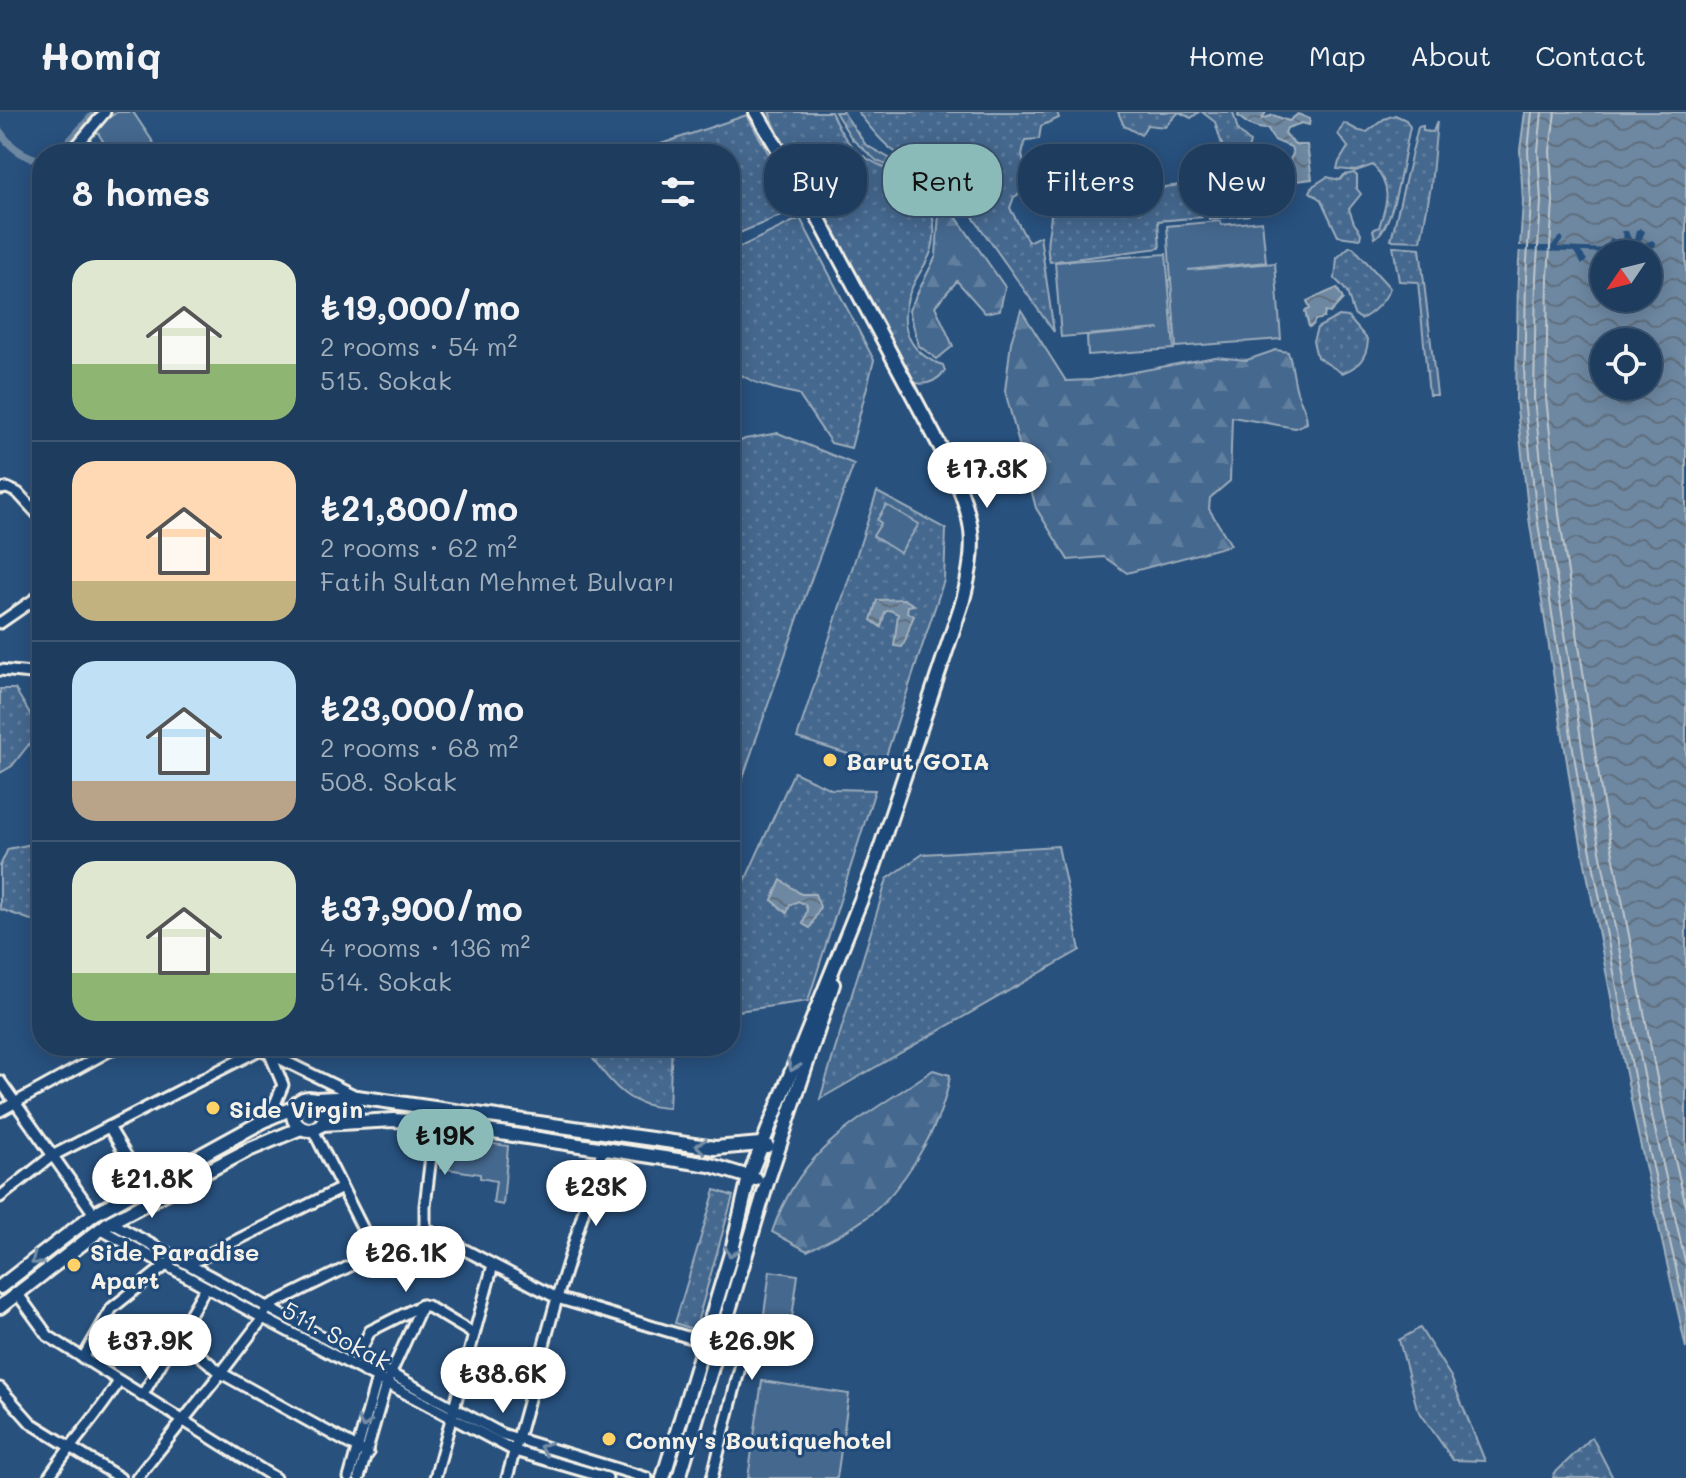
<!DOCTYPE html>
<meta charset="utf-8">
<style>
:root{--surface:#1e3d5e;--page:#264464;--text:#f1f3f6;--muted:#a1aebc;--line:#3c5673;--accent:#8bbbb9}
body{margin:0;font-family:Mali,sans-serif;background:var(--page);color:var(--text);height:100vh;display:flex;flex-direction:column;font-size:30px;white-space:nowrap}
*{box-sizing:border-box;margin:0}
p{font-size:26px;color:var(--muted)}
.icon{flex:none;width:44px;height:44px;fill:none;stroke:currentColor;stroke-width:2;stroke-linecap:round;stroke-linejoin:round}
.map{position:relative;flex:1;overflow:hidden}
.sheet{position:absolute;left:32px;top:32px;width:708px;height:912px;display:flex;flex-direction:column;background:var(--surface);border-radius:32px;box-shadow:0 4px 20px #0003,0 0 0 2px var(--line)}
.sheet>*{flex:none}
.hud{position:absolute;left:764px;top:32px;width:760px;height:72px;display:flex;gap:16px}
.needle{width:52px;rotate:235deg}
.fabs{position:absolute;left:1590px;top:128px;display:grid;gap:16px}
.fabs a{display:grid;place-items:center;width:72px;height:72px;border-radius:50%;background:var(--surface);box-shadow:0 4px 20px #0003,0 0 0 2px var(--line);font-size:40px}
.price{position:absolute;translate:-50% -68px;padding:0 18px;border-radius:28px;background:#fff;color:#222;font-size:26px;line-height:52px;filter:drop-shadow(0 2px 4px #0008)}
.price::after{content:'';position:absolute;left:50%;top:48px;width:24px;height:18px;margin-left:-12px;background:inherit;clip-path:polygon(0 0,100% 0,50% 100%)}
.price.current{background:var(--accent);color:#111}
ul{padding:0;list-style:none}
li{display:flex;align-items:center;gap:24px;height:200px;padding:0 40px}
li+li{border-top:2px solid var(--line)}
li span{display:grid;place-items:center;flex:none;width:224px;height:160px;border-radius:24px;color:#555}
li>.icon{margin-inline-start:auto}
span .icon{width:96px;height:96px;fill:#fffc;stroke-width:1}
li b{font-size:34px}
h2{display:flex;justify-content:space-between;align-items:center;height:96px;padding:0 40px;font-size:34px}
.tag{padding:0 28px;border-radius:32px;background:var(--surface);box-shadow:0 4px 20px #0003,0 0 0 2px var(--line);font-size:28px;line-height:72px}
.tag.current{background:var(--accent);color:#111}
header{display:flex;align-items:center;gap:48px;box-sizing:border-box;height:112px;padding:0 40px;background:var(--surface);border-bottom:2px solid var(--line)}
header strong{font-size:38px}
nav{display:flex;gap:44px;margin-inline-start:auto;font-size:28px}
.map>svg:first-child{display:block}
.grass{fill:url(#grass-dots);stroke:#9cacbb;stroke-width:2}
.forest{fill:url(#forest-firs);stroke:#9cacbb;stroke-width:2}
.garden{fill:#45688e;stroke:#9cacbb;stroke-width:2}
.water{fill:url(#water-waves);stroke:#a4b2be;stroke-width:2;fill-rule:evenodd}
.pier{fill:#28517e}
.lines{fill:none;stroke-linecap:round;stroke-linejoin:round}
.shore{stroke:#bec7cc;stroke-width:2}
.canal{stroke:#6e88a2;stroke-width:8}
.minor-casing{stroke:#f4f1e8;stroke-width:15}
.secondary-casing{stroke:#f4f1e8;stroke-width:18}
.minor{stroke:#1f4a7a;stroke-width:9}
.secondary{stroke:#1f4a7a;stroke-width:12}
.oneway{stroke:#748da6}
.poi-dot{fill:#ffd166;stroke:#1f4a7a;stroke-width:3}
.labels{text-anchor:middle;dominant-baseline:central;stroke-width:6;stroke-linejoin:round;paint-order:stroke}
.poi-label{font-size:24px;font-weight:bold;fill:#f4f1e8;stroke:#1f4a7a;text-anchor:start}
.street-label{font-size:24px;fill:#f4f1e8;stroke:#1f4a7a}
</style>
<header>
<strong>Homiq</strong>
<nav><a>Home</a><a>Map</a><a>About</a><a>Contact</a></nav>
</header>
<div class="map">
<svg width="1686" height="1366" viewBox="0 0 1686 1366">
<defs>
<pattern id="grass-dots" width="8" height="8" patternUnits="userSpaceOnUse" patternTransform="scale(2)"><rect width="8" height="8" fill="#45688e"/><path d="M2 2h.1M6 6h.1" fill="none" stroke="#607e9e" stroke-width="1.8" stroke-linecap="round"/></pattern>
<pattern id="forest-firs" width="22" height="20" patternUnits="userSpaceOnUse" patternTransform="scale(2)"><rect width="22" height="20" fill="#45688e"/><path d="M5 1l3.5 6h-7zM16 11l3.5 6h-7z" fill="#607e9e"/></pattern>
<pattern id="water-waves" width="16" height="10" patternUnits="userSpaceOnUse" patternTransform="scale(2)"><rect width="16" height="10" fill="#6e88a2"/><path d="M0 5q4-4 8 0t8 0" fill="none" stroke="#5f6e7d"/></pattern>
</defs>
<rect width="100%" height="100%" fill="#28517e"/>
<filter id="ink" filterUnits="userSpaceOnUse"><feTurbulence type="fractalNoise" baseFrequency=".0125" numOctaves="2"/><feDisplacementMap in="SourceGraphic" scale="16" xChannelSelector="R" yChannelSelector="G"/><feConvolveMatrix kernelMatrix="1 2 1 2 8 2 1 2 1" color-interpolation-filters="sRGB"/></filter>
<g filter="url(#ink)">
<!-- grass -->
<g class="grass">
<path d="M769,0H831C838,15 845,29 858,40C872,52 891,57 906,67C919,75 933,98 934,113C937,148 916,158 908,186C898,218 912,243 943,253L945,259C935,271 923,275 909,269L787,41Z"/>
<path d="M858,0H1057L1059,6L1041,14L1039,27L1025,28L1022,43L1030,76L1014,85L1010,96L1028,130L1040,124L1054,220L975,108L951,61L931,47C900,57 875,22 858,0Z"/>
<path d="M1118,0H1199L1191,6L1179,0L1165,15L1147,13L1141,23L1124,14Z"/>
<path d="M1202,0H1233L1238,19L1250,30L1244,51L1240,54L1226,46L1215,10Z"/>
<path d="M747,3L799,96L730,125V42H640L655,34Z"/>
<path d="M1395,3L1406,8L1410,15C1404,40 1395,114 1375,126L1373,118L1379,115C1388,89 1392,75 1373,53L1356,59L1337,57L1339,50L1348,35L1338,22L1344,11L1359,19L1367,20L1384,7Z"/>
<path d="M1437,9L1431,74L1421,129L1391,128L1418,15L1423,14V19L1433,20Z"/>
<path d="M1227,56L1238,60L1242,77L1201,83L1202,105L1158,109L1160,136L1050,150C1044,130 1050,121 1051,102L1112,91L1164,75L1191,72L1206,62Z"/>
<path d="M1354,61L1357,64V77L1361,82L1349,97L1354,111L1361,121L1360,127L1338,124L1321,88L1310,80L1313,74L1327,65L1340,68L1344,63Z"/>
<path d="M800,106L874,248L851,336L831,331L798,282C777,278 743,270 730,253V140Z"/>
<path d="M1393,134L1420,136L1437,283H1429L1418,170L1399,169Z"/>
<path d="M1349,135H1353L1390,176C1385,189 1373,201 1361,207L1354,202C1346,181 1352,183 1335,167L1337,146Z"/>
<path d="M1339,204L1348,205L1368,228C1367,245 1359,255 1342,261L1317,245L1313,229L1317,216Z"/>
<path d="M778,321L854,352L812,465L739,677L730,670V334L745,327Z"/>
<path d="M877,380L946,417L944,468L883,653L797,626Z"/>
<path d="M0,577H15L40,618L12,654L0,661Z"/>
<path d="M794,660L831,677L875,678L808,889L730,900V802Z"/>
<path d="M42,730V812L0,797V754L8,737Z"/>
<path d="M1058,734L1080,838L820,987L887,767L923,742Z"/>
<path d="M583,934H672L669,996C622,995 610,967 583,934Z"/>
<path d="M715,1078L733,1084L695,1218L675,1211Z"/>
<path d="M1420,1216L1451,1265L1485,1349L1453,1348L1417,1296L1399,1228Z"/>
<path d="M1592,1325L1613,1366H1553L1554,1362Z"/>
</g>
<!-- forest -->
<g class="forest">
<path d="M835,0H843L866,33L923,65L950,96L1005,175L1000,198L985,201L957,169L935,194L953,234L937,247L919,234L909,198L936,144L939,100L912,64L877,49L852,27Z"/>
<path d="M1021,198L1066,269L1091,268L1215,245L1247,248L1276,238L1288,240C1293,254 1293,266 1297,280C1301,292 1307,298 1307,311L1295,316L1232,305L1230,369L1210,386L1209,397L1231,433L1127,461L1104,445L1068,448L1036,396L1005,279L1011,230Z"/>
<path d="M933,958L950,963C944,1007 912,1062 881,1093C861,1113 832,1127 807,1139L772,1120C802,1032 861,1008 933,958Z"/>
</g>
<!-- garden -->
<g class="garden">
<path d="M117,0H133L161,42H122L117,34L109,39L95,16Z"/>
<path d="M1247,83L1249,103L1209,107L1207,86Z"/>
<path d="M1220,109L1221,113L1262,109L1266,150L1188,158L1275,151L1281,227L1176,235L1167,114Z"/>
<path d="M1166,142L1174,237L1088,243L1087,224L1160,217L1061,225L1055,150Z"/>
<path d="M886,393L919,412L900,441L873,424L881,411L877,408Z"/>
<path d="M447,1025L508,1034L503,1093L493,1091L496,1069L480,1066V1062L440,1056L441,1034Z"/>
<path d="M770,1159L798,1163L791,1213L763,1209Z"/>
<path d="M762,1269L849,1282L837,1366H748Z"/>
</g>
<!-- water -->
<g class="water">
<path d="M1239,0H1266L1262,7L1273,3L1289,9L1298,2L1310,7L1309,13L1302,11L1287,16L1285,21L1295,33H1307L1312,67C1300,69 1287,72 1284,58L1293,42L1291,35L1274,28L1268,17C1256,18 1247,12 1238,4Z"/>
<path d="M1525,0H1686V1236L1636,1013L1574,695L1529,406L1516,287L1518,164L1523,90L1520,38ZM1604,142H1648V186H1604ZM1604,230H1648V274H1604Z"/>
<path d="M1337,176L1343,187L1330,201L1325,200L1324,206L1315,208L1313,213L1309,215L1305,199L1310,197L1307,189Z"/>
<path d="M904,487L914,493L908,494L907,500L914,504C908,515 908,525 902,535L894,534L898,502L890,498L885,500L881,515L871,508L877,488Z"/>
<path d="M781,768L801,782H815L820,795L810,816L803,812L807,798L805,792L798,789L790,793L787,801L772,788Z"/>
</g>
<!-- pier -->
<path class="pier" d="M1640,116L1645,120L1638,134L1652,128L1656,131L1655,135L1644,138L1645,142L1581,140L1587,148L1582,153L1574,140L1516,139V134H1551L1561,124L1564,127L1557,135L1613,137L1608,131L1611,126L1627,135L1621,119H1628L1633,132L1636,119Z"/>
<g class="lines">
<!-- shore -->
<g class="shore">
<path d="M1532,0L1528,39L1531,90L1526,164L1524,287L1537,405L1582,694L1643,1011L1686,1200"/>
<path d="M1542,0L1538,39L1541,90L1536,165L1534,287L1547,403L1591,693L1653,1009L1686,1153"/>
<path d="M1555,0L1550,39L1553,90L1548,165L1546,286L1559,402L1603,691L1665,1007L1686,1094"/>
</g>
<!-- canal -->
<g class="canal">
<path d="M0,20C11,36 23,44 42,49"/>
<path d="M58,42L96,0"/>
</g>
<!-- minor casing -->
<g class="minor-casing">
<g id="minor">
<path d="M73,38L105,0"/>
<path d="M0,377L7,376L18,381L42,407"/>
<path d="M0,511L42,482"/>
<path d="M0,558L42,562"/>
<path d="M256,935L354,983"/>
<path d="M0,969L94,1102"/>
<path d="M0,999L118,934"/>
<path d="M269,1006L283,973L270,942"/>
<path d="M109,1015L144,1073"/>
<path d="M313,1018L375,1141"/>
<path d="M0,1085L52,1044L261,937"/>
<path d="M110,1110L502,1322L647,1366"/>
<path d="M100,1117L263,1206L515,1339L607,1366"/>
<path d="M425,1117L557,1186L704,1230"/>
<path d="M425,1117V1094L435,1011"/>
<path d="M189,1152L342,1076"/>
<path d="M17,1181L48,1224L275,1366"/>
<path d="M178,1225L221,1261L368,1342"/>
<path d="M358,1244L370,1219L422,1193L427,1194L474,1222"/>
<path d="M83,1246L112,1196L170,1150"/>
<path d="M0,1276L31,1311L120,1366"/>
<path d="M142,1284L206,1175"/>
<path d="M48,1366C70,1332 98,1304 119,1269"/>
<path d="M137,1366L221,1261L263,1206L267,1195L425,1117"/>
<path d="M349,1366L378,1263"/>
<path d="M359,1366L386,1272L422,1193"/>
<path d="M435,1366L493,1153"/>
<path d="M507,1366L557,1186L603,1036"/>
<path d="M712,1366L750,1216L726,1209"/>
</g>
</g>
<!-- secondary casing -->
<g class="secondary-casing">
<g id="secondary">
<circle cx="309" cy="1002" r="16"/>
<path d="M315,987L357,985L715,1036L761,1032L767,1034"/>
<path d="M322,1012L394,1008L435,1011L710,1053L756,1067"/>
<path d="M0,1175L94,1102L269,1006L295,995"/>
<path d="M0,1195L110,1110L246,1039L301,1016"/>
<path d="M663,1366L732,1138L749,1065L873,758L963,488C978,429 974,411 951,355L812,94L756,0"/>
<path d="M679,1366L767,1071L833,872"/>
</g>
</g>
<!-- minor -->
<use href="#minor" class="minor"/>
<!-- secondary -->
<use href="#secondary" class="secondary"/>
</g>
<!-- one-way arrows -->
<defs><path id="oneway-chevron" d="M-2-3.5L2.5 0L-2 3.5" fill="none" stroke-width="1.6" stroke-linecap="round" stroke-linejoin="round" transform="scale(2)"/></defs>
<g class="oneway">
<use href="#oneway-chevron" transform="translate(793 954) rotate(112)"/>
<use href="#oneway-chevron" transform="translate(701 1034) rotate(-172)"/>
<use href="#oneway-chevron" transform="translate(731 1140) rotate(105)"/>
<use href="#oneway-chevron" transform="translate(36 1148) rotate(142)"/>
<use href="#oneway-chevron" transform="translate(364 1311) rotate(104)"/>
<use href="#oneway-chevron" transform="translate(545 1336) rotate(-163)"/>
</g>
</g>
<!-- markers -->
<g class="poi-dot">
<circle cx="830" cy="648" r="8"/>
<circle cx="213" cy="996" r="8"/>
<circle cx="74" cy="1153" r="8"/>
<circle cx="609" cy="1327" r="8"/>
</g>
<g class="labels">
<!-- poi labels -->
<g class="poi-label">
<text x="846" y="648">Barut GOIA</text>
<text x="229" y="996">Side Virgin</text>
<text x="90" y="1139">Side Paradise<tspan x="90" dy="28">Apart</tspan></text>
<text x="625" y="1327">Conny's Boutiquehotel</text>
</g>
<!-- street labels -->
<g class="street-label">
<text transform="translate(337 1223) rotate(28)">511. Sokak</text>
</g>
</g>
</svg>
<div class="fabs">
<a><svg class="needle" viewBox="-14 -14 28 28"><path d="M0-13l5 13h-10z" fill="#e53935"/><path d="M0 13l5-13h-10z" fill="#a1aebc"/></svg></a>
<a><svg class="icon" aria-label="locate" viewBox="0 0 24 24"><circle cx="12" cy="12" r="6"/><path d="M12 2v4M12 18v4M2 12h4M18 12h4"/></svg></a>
</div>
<b class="price" style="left:987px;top:398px">₺17.3K</b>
<b class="price current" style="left:445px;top:1065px">₺19K</b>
<b class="price" style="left:152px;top:1108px">₺21.8K</b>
<b class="price" style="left:596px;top:1116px">₺23K</b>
<b class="price" style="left:406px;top:1182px">₺26.1K</b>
<b class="price" style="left:150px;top:1270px">₺37.9K</b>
<b class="price" style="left:752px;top:1270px">₺26.9K</b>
<b class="price" style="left:503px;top:1303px">₺38.6K</b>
<div class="hud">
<a class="tag">Buy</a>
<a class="tag current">Rent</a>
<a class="tag">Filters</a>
<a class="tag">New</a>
</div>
<section class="sheet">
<h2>8 homes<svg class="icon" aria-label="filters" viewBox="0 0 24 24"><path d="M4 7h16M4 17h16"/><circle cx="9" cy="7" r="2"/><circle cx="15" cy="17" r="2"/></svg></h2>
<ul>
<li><span style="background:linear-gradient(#dfe7d0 65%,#8fb573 0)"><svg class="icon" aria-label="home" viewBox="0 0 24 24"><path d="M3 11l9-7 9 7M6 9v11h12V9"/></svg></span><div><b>₺19,000/mo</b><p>2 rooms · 54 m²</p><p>515. Sokak</p></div></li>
<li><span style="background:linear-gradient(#ffd9b3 75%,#c2b280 0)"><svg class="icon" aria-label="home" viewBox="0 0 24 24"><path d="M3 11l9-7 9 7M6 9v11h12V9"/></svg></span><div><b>₺21,800/mo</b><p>2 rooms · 62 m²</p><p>Fatih Sultan Mehmet Bulvarı</p></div></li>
<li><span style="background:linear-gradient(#bfe0f5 75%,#b9a48a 0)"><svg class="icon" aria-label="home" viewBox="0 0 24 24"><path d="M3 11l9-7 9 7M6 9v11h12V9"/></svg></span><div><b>₺23,000/mo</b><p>2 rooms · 68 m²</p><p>508. Sokak</p></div></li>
<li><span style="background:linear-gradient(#dfe7d0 70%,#8fb573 0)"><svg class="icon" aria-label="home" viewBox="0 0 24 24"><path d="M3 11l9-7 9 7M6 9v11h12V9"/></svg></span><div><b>₺37,900/mo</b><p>4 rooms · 136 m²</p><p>514. Sokak</p></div></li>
</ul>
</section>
</div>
